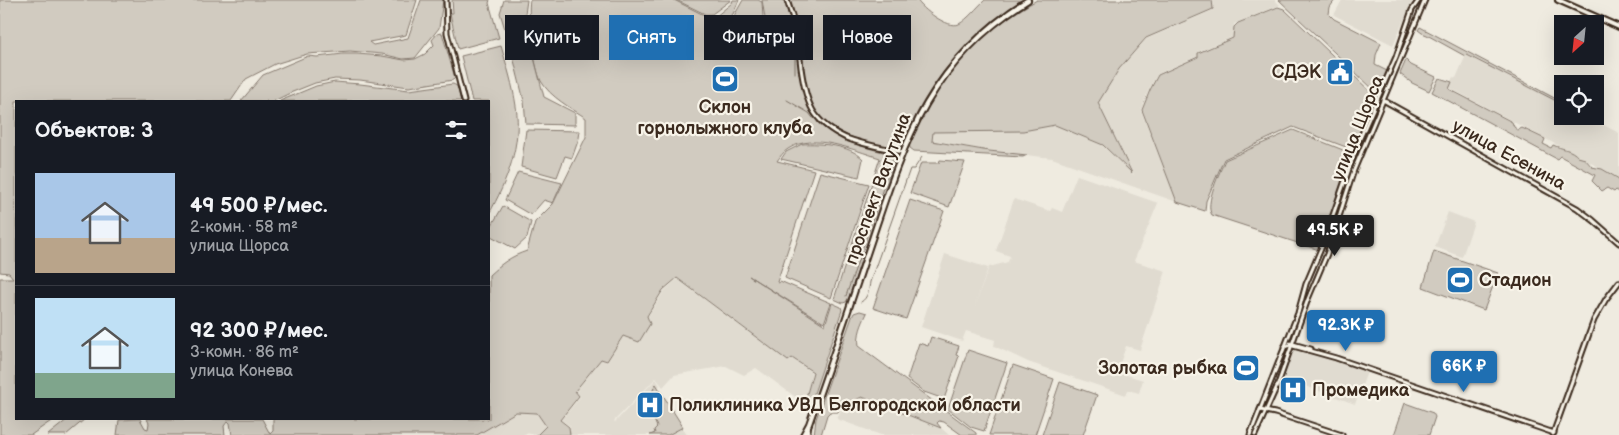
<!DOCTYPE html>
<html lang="ru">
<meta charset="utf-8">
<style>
:root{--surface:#171b24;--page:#242831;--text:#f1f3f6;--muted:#9ea1a6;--line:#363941;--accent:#1f6fb2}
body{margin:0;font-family:"Balsamiq Sans",sans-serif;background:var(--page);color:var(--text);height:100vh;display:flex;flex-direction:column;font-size:19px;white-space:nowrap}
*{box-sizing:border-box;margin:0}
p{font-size:16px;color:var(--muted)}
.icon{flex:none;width:28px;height:28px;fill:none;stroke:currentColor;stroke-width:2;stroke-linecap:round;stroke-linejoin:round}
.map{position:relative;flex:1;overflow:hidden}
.drawer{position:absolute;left:15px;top:100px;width:475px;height:320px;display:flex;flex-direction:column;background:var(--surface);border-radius:0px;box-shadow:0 5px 20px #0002}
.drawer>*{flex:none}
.hud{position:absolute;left:505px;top:15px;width:475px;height:45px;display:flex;gap:10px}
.needle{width:32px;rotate:207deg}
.buttons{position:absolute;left:1554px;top:15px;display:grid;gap:10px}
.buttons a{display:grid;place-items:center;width:50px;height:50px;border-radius:0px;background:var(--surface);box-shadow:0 5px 20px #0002;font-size:25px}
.price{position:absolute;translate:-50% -42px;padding:0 11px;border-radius:5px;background:var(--accent);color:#fff;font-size:16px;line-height:32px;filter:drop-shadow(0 1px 2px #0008)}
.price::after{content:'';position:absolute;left:50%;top:30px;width:15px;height:11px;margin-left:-8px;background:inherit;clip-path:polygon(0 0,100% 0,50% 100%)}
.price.on{background:#222;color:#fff}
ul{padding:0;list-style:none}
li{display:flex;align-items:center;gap:15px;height:125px;padding:0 20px}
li+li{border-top:1px solid var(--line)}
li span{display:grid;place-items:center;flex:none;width:140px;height:100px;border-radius:0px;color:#555}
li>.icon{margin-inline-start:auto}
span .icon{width:60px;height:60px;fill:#fffc;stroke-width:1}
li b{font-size:21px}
h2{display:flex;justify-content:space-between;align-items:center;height:60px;padding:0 20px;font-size:21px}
.pill{padding:0 18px;border-radius:0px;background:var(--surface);box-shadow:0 5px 20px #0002;font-size:18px;line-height:45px}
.pill.on{background:var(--accent);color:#fff}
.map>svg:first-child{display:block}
.built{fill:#e0dbd0}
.green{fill:#d1cbc0;stroke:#867a6f}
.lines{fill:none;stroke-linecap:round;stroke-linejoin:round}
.stream{stroke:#7e7266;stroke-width:1}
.secondary-casing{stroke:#3b2a1e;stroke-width:7}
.primary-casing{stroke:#3b2a1e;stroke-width:8}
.secondary{stroke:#f7f3e8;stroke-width:3}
.primary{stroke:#f7f3e8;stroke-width:4}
.labels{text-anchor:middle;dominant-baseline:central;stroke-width:4.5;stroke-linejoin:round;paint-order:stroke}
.poi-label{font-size:18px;font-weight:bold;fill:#3b2a1e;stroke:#f7f3e8;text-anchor:start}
.street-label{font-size:18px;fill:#3b2a1e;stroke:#f7f3e8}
</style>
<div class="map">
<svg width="1619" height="435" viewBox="0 0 1619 435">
<rect width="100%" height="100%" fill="#efebe0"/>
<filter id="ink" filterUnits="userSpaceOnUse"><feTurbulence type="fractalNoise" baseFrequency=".02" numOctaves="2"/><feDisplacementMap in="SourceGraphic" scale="10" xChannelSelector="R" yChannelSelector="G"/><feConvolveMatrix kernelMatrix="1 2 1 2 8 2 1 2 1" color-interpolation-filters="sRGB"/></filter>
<g filter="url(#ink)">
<!-- built -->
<g class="built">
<path d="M1212,0H1275L1280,5L1234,24L1233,37L1198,52V56L1158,74L1149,89L1141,110L1177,202L1052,158L989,151L932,140L933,131H1023L1055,125L1102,145L1134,175L1098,103L1119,69L1146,39L1213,10Z"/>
<path d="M1342,0H1413L1393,45L1334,15Z"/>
<path d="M1466,55L1562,104V116H1586L1619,133V178L1448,87L1453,77L1456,78Z"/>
<path d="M1077,175L1158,203L1134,261L1166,271L1140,350L1126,346L1117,372L1143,380L1139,393L1128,390L1126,395L1028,362L994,346L995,340L966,331L962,341L921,327L945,254L988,268L975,306L989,267L1008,262L1010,256L996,251L1014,199L1050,211L1052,208L1062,212Z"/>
<path d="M1448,212L1474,222L1462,257L1435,247Z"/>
<path d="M677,279L788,361L792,358L812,373L805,404L756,368L744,375L726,366L674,375L663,387L656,378L614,421L615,422L656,379L660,385L658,388L687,435H570V426L561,420L580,397L576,391L601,359L607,362L623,336L639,342L650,324L648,316L664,291Z"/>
<path d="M1296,347L1367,372L1355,404L1280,377L1291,349Z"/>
<path d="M862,397L941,428L949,435H881L837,419L842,407Z"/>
<path d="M517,412L537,413L546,426L537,435L525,433L526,435H478Z"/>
</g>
<!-- green -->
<g class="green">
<path d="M0,0H417L406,35L369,42L373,45L408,38L421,0H443L439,28L415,58L403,59L382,54L350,51L307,54L275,64L246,79L231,101H16V419H54L31,435H0V278H13L9,273L0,272Z"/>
<path d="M452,0H490L489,3L499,38L458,49L450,13H453Z"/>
<path d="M504,0H527L525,14L526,23L505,29L500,13Z"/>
<path d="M530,0H674L704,15L715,17L732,3L733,0H739L733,14L720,25L737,43L765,18L762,0H786C791,15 795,29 797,45C802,77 801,115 834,133C852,143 873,147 892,153L896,156L849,297L846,302L843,303L834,299L880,158C853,150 814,132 788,149C783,152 780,157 777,161L814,170L777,282L779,283L780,281L831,303L824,323L749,276L825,325L832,303L841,307L842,310L809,408H807L805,401L813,372L792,358L788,361L677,278L663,290L647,316L650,324L639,342L623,336L607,361L601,359L575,391L579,396L560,420L569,427L570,435H537L546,426L537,413L516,412L477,435H232L230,423L228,421L224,426L225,435H117L119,420L140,419L145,428L148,429L149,423L147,419H262L270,434L273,431V419H489V275C501,264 511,256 527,251L535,222L553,204L586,137V118C571,108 550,97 541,81C534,68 527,14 530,0Z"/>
<path d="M676,0H731L712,14H705Z"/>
<path d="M743,0H758L762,2L763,17L737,42L723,27L734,16Z"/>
<path d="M789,0H917C922,9 948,29 959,24C968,19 977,7 985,0H1024C979,28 943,65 918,111C912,123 908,135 902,146L895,149C859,140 816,133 806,91C803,78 802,63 800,49C798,32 796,15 789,0Z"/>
<path d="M1037,0H1212L1213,9L1146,38L1119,69L1098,103L1132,173L1103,145L1055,125L1023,131L933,132L932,141L989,151L1027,155L1023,157L914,151L910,148L909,143C917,126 925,108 936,92C960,53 997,22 1037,0Z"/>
<path d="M1279,0H1335L1330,7L1329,14L1334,19L1381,43L1376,55L1375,65L1387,71L1380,90H1374Z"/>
<path d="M1278,7L1284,9L1376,97L1354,150L1293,127L1224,159L1206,201L1205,211L1177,202L1142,110L1150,90L1158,75L1198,57V53L1233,38L1234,27L1238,23Z"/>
<path d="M1420,27L1562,102V104L1467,55L1465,56L1427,35L1422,33L1418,30Z"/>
<path d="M442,33L455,78L453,80L409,87L360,80L335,79L315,83L290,93L274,101H241L263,75L308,56L317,57L343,54H357L382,56L404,60L415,59L425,54L434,45L432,40L437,34Z"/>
<path d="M528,34L544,97L575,113V125L526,124L524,101L509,40Z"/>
<path d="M501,46C507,66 513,86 516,106C522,145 507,181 489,214V101H472L461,56Z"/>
<path d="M1406,60L1411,65L1436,77L1429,91L1412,83L1400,74Z"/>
<path d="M1439,78L1452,82L1449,89L1512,122L1514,127L1518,130L1522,128L1545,139L1543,144L1551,148L1553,145C1561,149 1572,149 1578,157L1585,159L1592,167L1602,169L1619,179V192L1616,190L1614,192L1607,188L1602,191L1592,181L1595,175L1560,156L1557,159L1432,92Z"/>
<path d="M335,82L360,84L409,90L453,84L457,86L461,101H280L316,86Z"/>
<path d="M526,130L580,131L579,138L572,158L565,156L557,177L521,167Z"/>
<path d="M1293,130L1353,154L1319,250L1212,215C1204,204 1220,172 1225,160Z"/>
<path d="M802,144C821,143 850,145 863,159L859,177L781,159L786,152Z"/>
<path d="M940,160L965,162L949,207L910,193L921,163H939Z"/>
<path d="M518,172L562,183L553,203L544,200L531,215L505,200Z"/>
<path d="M820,172L869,184L831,298L785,278Z"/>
<path d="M910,200L944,211L906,319L873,308Z"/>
<path d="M503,206L531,222L527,238L515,249L489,235V230Z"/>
<path d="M1434,251L1498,273L1484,310L1423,287Z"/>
<path d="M860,311L867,313C862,324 857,334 859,346L976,433V435H962L944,422L939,421L937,423L941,428L862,397L840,407L838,412H830L827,415L821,435H814L816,419L852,317L854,313Z"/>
<path d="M931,337L959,346L956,355L959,356L944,399L924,392L907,379L919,343L928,346Z"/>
<path d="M968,350L1007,363L984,431L971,427L948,409Z"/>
<path d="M1013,365L1054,379L1035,435H989Z"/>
<path d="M1060,382L1097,395L1083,435H1042Z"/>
<path d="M656,384L683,427L668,435H650L655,433L654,430L657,427L647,403C653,397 652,388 656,384Z"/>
<path d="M1405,403L1433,413L1435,417L1429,435H1394Z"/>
<path d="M68,419H85L66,435H48Z"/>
</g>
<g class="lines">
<!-- stream -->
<g class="stream">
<path d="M784,0L791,23L795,52"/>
<path d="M795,73V54"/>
<path d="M787,100L809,113L813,118"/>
<path d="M817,122C837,141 866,148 892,154"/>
<path d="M846,296L894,156"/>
<path d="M861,302C868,298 869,289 870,282L910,169H914L922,157"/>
</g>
<!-- secondary casing -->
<g class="secondary-casing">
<g id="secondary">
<path d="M446,0L447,33L464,101"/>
<path d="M787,0C795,22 799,45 801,68C806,103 812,122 846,138C864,145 884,148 902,152"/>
<path d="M1383,100L1577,208L1593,220L1619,243"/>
<path d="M1290,343L1293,346L1336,358L1554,433"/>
<path d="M1284,347L1293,344L1311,349"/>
<path d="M1260,410L1275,413L1342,435"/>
<path d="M1553,434L1594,320L1606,299L1619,282"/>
<path d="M1250,435L1298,313L1306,284L1323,244L1358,143L1396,57L1412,10L1419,0"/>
<path d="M1255,435L1278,384L1308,299L1327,254L1354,170L1425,0"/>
</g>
</g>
<!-- primary casing -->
<g class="primary-casing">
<g id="primary">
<path d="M1558,0L1619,27"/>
<path d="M803,435L809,424C828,370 847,315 865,260C902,150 924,65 1028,0"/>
<path d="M807,435L808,427"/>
</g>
</g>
<!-- secondary -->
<use href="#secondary" class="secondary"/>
<!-- primary -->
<use href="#primary" class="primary"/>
</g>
</g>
<!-- icons -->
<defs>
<g id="civic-square" transform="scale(1.4375)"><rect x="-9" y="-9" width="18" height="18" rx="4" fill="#1f6fb2" stroke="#f7f3e8"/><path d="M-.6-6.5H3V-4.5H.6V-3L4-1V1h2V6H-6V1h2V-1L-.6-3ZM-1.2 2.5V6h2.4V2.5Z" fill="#fff"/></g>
<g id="stadium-square" transform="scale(1.4375)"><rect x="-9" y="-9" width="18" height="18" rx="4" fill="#1f6fb2" stroke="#f7f3e8"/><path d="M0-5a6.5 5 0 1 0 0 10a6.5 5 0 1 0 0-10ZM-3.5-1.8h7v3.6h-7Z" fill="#fff"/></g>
<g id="hospital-square" transform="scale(1.4375)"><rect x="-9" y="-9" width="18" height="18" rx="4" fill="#1f6fb2" stroke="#f7f3e8"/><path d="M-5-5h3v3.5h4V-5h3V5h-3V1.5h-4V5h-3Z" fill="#fff"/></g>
</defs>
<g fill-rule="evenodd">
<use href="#civic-square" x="1340" y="72"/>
<use href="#stadium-square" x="725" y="79"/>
<use href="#stadium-square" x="1460" y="280"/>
<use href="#stadium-square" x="1246" y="368"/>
<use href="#hospital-square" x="1293" y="390"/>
<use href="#hospital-square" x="650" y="405"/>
</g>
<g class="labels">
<!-- poi labels -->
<g class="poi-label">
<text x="1321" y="72" text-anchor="end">СДЭК</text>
<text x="725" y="107" text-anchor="middle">Склон<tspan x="725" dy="21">горнолыжного клуба</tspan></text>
<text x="1479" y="280">Cтадион</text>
<text x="1227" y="368" text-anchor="end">Золотая рыбка</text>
<text x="1312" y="390">Промедика</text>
<text x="669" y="405">Поликлиника УВД Белгородской области</text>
</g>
<!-- street labels -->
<g class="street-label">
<text transform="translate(1358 128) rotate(-68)">улица Щорса</text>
<text transform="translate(1509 155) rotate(29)">улица Есенина</text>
<text transform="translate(878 189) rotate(-70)">проспект Ватутина</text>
</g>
</g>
</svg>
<div class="buttons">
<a><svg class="needle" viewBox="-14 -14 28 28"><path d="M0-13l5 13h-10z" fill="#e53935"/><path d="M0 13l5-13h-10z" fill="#9ea1a6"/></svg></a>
<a><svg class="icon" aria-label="locate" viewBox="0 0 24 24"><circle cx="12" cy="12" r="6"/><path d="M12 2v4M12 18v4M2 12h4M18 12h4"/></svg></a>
</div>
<b class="price on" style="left:1335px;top:257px">49.5K ₽</b>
<b class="price" style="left:1346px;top:352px">92.3K ₽</b>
<b class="price" style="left:1464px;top:393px">66K ₽</b>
<div class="hud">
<a class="pill">Купить</a>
<a class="pill on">Снять</a>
<a class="pill">Фильтры</a>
<a class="pill">Новое</a>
</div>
<section class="drawer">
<h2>Объектов: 3<svg class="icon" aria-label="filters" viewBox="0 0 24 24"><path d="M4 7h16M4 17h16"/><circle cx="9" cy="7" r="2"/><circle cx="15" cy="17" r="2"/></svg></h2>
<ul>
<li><span style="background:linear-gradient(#a9c7e8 65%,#b9a48a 0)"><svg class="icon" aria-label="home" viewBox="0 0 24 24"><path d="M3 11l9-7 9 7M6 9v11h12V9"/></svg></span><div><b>49 500 ₽/мес.</b><p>2-комн. · 58 m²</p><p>улица Щорса</p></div></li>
<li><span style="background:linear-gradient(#bfe0f5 75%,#7fa58c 0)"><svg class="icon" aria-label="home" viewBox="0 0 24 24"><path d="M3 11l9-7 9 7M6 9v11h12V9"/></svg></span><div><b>92 300 ₽/мес.</b><p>3-комн. · 86 m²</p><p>улица Конева</p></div></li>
</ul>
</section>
</div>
